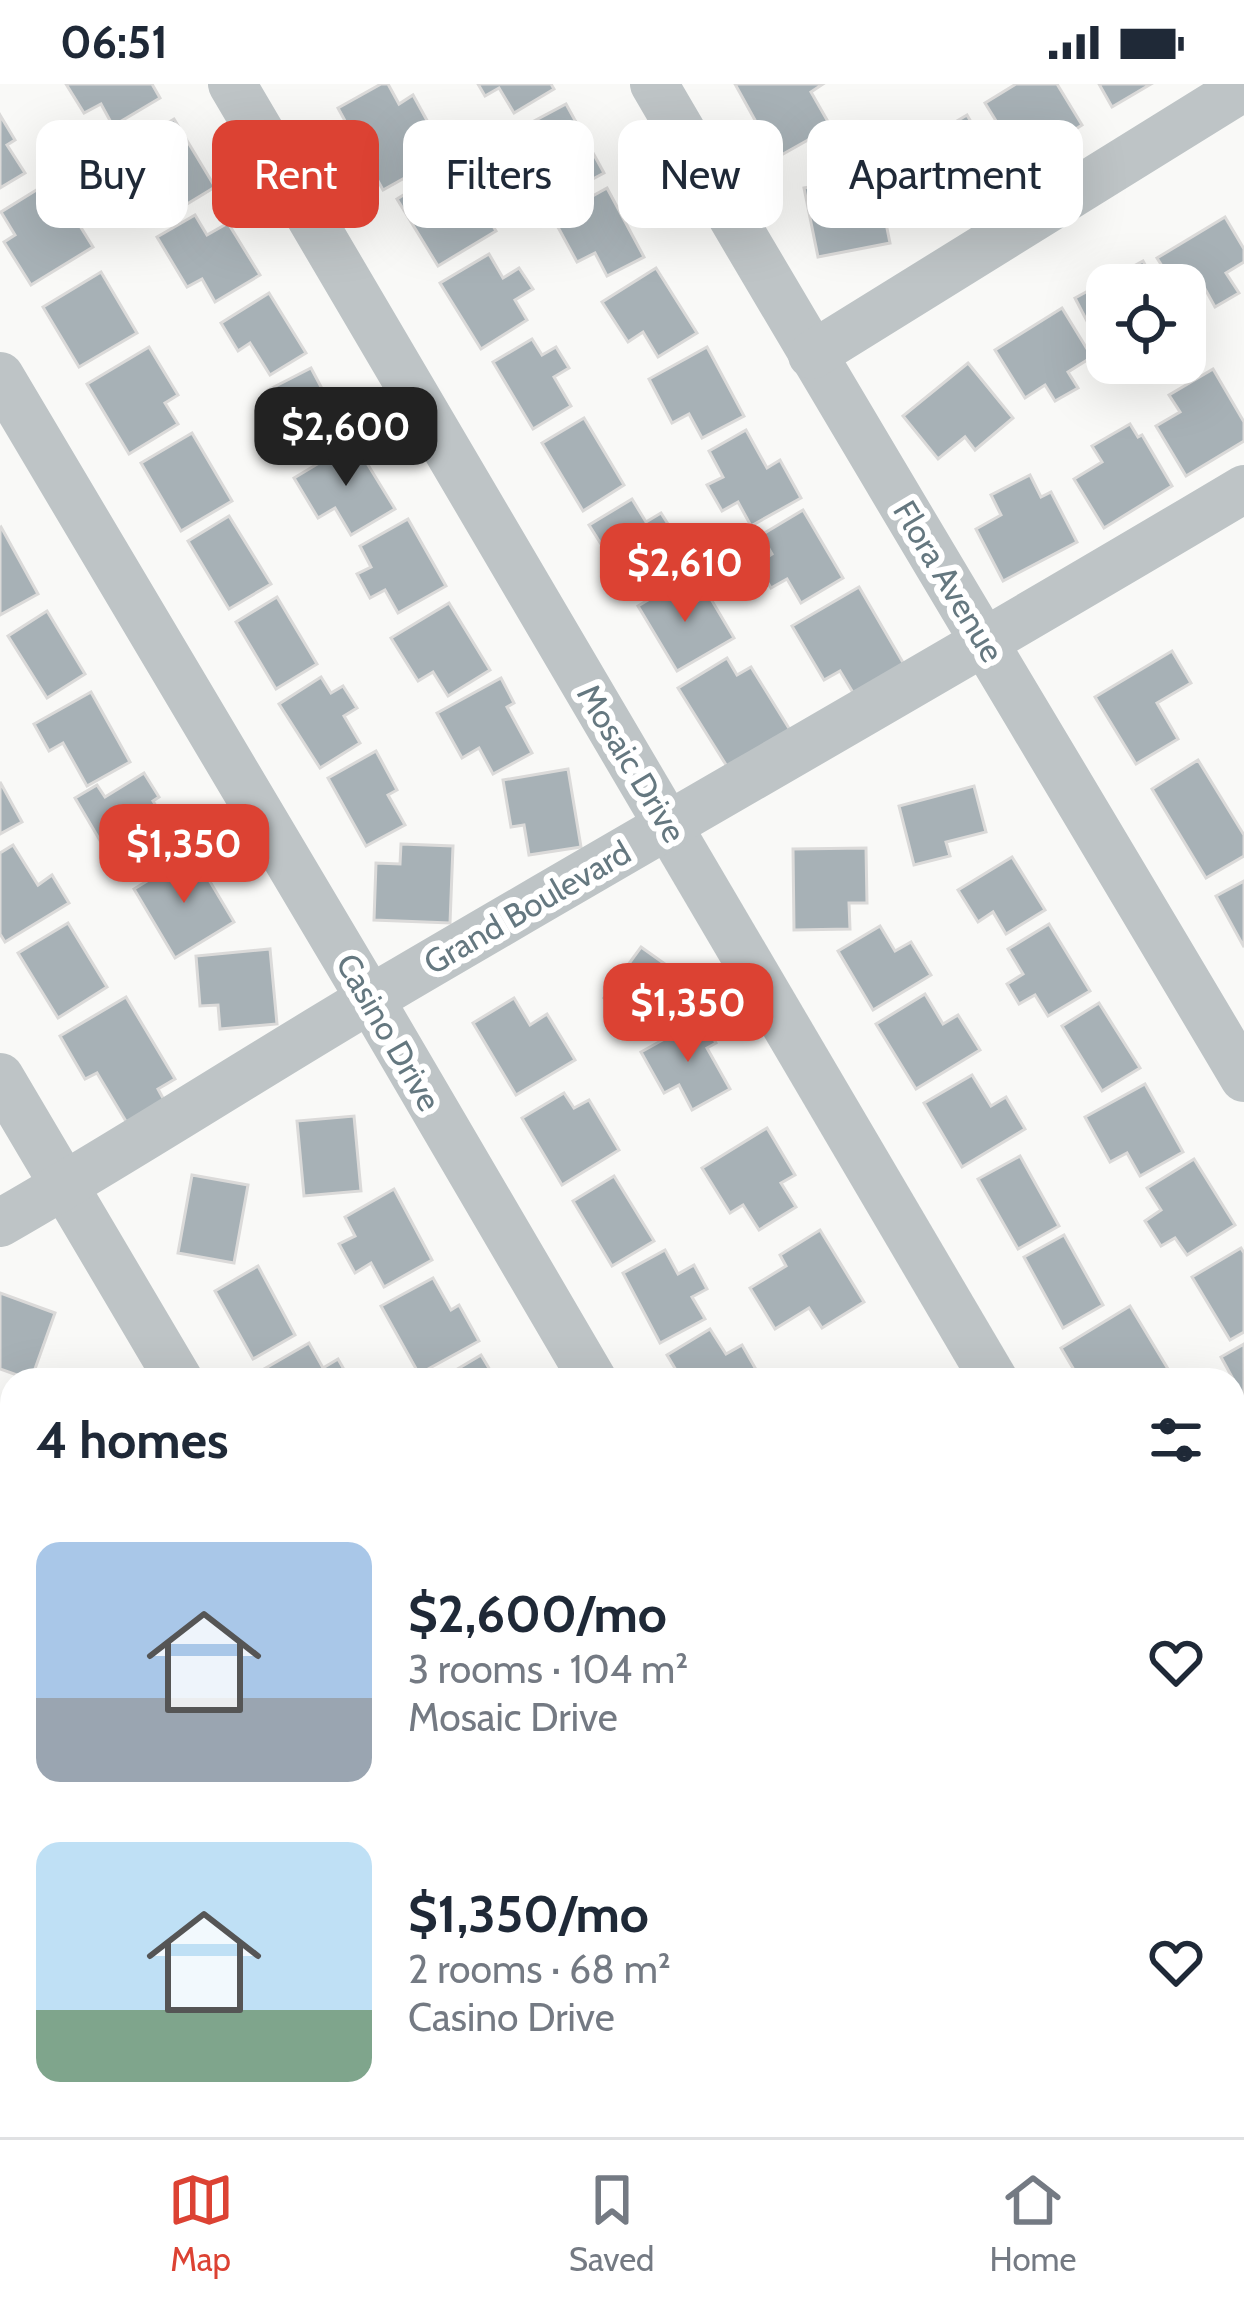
<!DOCTYPE html>
<meta charset="utf-8">
<style>
:root{--surface:#fff;--page:#f6f6f7;--text:#1f2937;--muted:#747a83;--line:#e0e1e3;--accent:#dc4233}
body{margin:0;font-family:Cabin,sans-serif;background:var(--page);color:var(--text);height:100vh;display:flex;flex-direction:column;font-size:45px;white-space:nowrap}
*{box-sizing:border-box;margin:0}
p{font-size:39px;color:var(--muted)}
.icon{flex:none;width:66px;height:66px;fill:none;stroke:currentColor;stroke-width:2;stroke-linecap:round;stroke-linejoin:round}
.map{position:relative;flex:1;overflow:hidden}
.drawer{position:absolute;left:0px;top:1284px;width:1245px;height:771px;display:flex;flex-direction:column;background:var(--surface);border-radius:36px 36px 0 0;box-shadow:0 12px 48px #0002}
.drawer>*{flex:none}
.guide{position:absolute;left:36px;top:36px;width:1173px;height:108px;display:flex;gap:24px}
.tools{position:absolute;left:1086px;top:180px;display:grid;gap:24px}
.tools a{display:grid;place-items:center;width:120px;height:120px;border-radius:24px;background:var(--surface);box-shadow:0 12px 48px #0002;font-size:60px}
.price{position:absolute;translate:-50% -102px;padding:0 27px;border-radius:24px;background:var(--accent);color:#fff;font-size:39px;line-height:78px;filter:drop-shadow(0 3px 6px #0008)}
.price::after{content:'';position:absolute;left:50%;top:72px;width:36px;height:27px;margin-left:-18px;background:inherit;clip-path:polygon(0 0,100% 0,50% 100%)}
.price.on{background:#222;color:#fff}
ul{padding:0;list-style:none}
li{display:flex;align-items:center;gap:36px;height:300px;padding:0 36px}
li span{display:grid;place-items:center;flex:none;width:336px;height:240px;border-radius:24px;color:#555}
li>.icon{margin-inline-start:auto}
span .icon{width:144px;height:144px;fill:#fffc;stroke-width:1}
li b{font-size:51px}
h2{display:flex;justify-content:space-between;align-items:center;height:144px;padding:0 36px;font-size:51px}
.pill{padding:0 42px;border-radius:24px;background:var(--surface);box-shadow:0 12px 48px #0002;font-size:42px;line-height:108px}
.pill.on{background:var(--accent);color:#fff}
.status{display:flex;justify-content:space-between;align-items:center;height:84px;padding:0 60px;background:var(--surface);direction:ltr}
.status svg{height:33px;fill:currentColor}
.menu{display:flex;justify-content:space-around;align-items:center;height:168px;border-top:3px solid var(--line);background:var(--surface);font-size:33px;color:var(--muted)}
.menu a{display:grid;justify-items:center;gap:6px}
.menu .on{color:var(--accent)}
.map>svg:first-child{display:block}
.building{fill:#a7b1b6;stroke:#dbdad9;stroke-width:3}
.lines{fill:none;stroke-linecap:round;stroke-linejoin:round}
.minor{stroke:#bec4c6;stroke-width:48}
.labels{text-anchor:middle;dominant-baseline:central;stroke-width:12;stroke-linejoin:round;paint-order:stroke}
.street-label{font-size:33px;fill:#657880;stroke:#fff}
</style>
<div class="status"><b>06:51</b><svg viewBox="0 0 49 12"><path d="M0 12V9h3v3zM5 12V6h3v6zM10 12V3h3v9zM15 12V0h3v12zM26 1h20v11H26zM47 4h2v5h-2z"/></svg></div>
<div class="map">
<svg width="1244" height="2053" viewBox="0 0 1244 2053">
<rect width="100%" height="100%" fill="#f9f9f7"/>
<!-- building -->
<g class="building">
<path d="M66,0H152L160,14L113,42L101,20L84,29Z"/>
<path d="M381,0H388L399,20L413,11L430,42L409,53L426,82L383,106L338,24Z"/>
<path d="M478,0H551L554,5L514,29L499,4L485,12Z"/>
<path d="M735,0H823L811,8L831,43L776,74Z"/>
<path d="M1016,0H1057L1082,41L1022,79L985,19Z"/>
<path d="M1099,0H1151L1112,23Z"/>
<path d="M566,20L604,89L561,112L547,87L532,95L508,51Z"/>
<path d="M0,31L15,56L7,61L25,89L0,104Z"/>
<path d="M967,31L1001,90L920,138L886,79Z"/>
<path d="M174,35L215,103L169,131L154,107L136,118L111,74Z"/>
<path d="M439,89L453,112L469,102L496,147L438,182L397,115Z"/>
<path d="M876,90L890,159L818,173L804,104Z"/>
<path d="M607,104L644,173L607,192L595,169L577,178L553,134Z"/>
<path d="M38,105L54,130L67,121L93,163L31,201L4,158L15,151L1,128Z"/>
<path d="M195,131L207,151L228,139L260,191L215,218L202,195L187,203L157,153Z"/>
<path d="M1225,133L1244,165V178L1226,189L1239,209L1215,223L1204,203L1185,215V201H1174L1157,174Z"/>
<path d="M489,170L503,194L519,184L533,205L515,216L527,236L481,265L440,199Z"/>
<path d="M1143,177L1156,201H1107V263L1102,266L1075,214Z"/>
<path d="M656,184L697,249L658,273L643,248L628,258L602,218Z"/>
<path d="M101,188L137,249L79,283L43,223Z"/>
<path d="M269,209L306,269L270,291L250,259L238,267L221,239Z"/>
<path d="M1062,224L1092,273L1068,288L1078,304L1055,317L1045,301L1025,314L995,266Z"/>
<path d="M532,255L542,271L556,263L569,284L554,293L571,322L533,345L493,278Z"/>
<path d="M149,263L178,311L165,319L178,340L129,370L87,300Z"/>
<path d="M707,263L744,332L702,354L689,330L672,339L649,295Z"/>
<path d="M968,279L1013,334L975,366L965,353L938,375L903,332Z"/>
<path d="M311,284L346,350L306,372L293,349L276,358L264,336L280,327L268,306Z"/>
<path d="M1213,285L1244,338V357L1186,392L1156,342L1180,328L1169,311Z"/>
<path d="M584,334L624,401L583,427L542,359Z"/>
<path d="M1130,340L1138,353L1142,351L1172,402L1104,444L1074,395L1102,378L1092,362Z"/>
<path d="M746,346L767,384L780,376L801,414L751,442L738,418L722,427L707,401L723,393L709,367Z"/>
<path d="M192,349L232,417L181,447L141,379Z"/>
<path d="M354,358L395,425L351,451L335,424L318,434L294,394Z"/>
<path d="M1030,391L1041,413L1051,408L1077,458L1003,497L976,445L1001,431L991,411Z"/>
<path d="M632,415L646,438L661,429L687,470L630,506L589,441Z"/>
<path d="M803,426L843,494L801,519L787,495L771,504L757,480L772,470L761,451Z"/>
<path d="M229,432L271,500L229,525L188,457Z"/>
<path d="M408,435L446,502L398,529L385,506L370,514L357,490L371,483L360,462Z"/>
<path d="M1,443L38,510L0,531V444Z"/>
<path d="M680,497L694,519L708,510L734,554L677,587L638,522Z"/>
<path d="M859,503L905,582L855,612L840,587L824,596L792,542Z"/>
<path d="M277,513L317,580L276,605L236,538Z"/>
<path d="M449,519L490,586L448,612L433,588L418,597L391,554Z"/>
<path d="M47,527L85,590L47,614L8,552Z"/>
<path d="M1172,567L1191,599L1157,619L1178,655L1136,680L1095,613Z"/>
<path d="M727,574L737,591L751,583L790,646L728,684L678,604Z"/>
<path d="M321,593L331,609L343,602L357,624L344,632L360,659L320,684L279,620Z"/>
<path d="M501,594L514,619L507,623L532,669L493,690L479,664L462,674L437,629Z"/>
<path d="M91,608L130,678L87,702L63,659L49,667L34,640Z"/>
<path d="M376,667L397,706L388,711L405,741L366,762L328,694Z"/>
<path d="M1198,676L1244,751V772L1206,794L1152,705Z"/>
<path d="M568,685L581,763L529,771L524,741L511,743L503,696Z"/>
<path d="M144,689L159,713L153,717L178,758L138,782L124,760L108,770L75,714L97,701L105,713Z"/>
<path d="M0,698L22,738L0,750Z"/>
<path d="M974,702L986,748L946,758L950,772L914,781L899,722Z"/>
<path d="M401,760L453,762L450,839L374,836L376,779L400,780Z"/>
<path d="M13,761L38,801L52,791L69,819L5,858L0,850V769Z"/>
<path d="M866,764L867,819H849L850,845L794,846L793,765Z"/>
<path d="M193,769L234,838L175,874L134,805Z"/>
<path d="M1012,773L1045,826L1006,850L993,828L978,838L958,806Z"/>
<path d="M1244,797V863L1216,812Z"/>
<path d="M68,839L107,903L58,934L18,869Z"/>
<path d="M1049,840L1090,907L1048,932L1035,911L1019,920L1007,900L1023,890L1008,865Z"/>
<path d="M880,842L895,867L911,858L931,891L873,926L838,867Z"/>
<path d="M641,863L686,895L650,946L604,914Z"/>
<path d="M270,865L277,940L220,945L218,921L200,922L196,872Z"/>
<path d="M925,910L943,940L958,931L980,966L916,1005L876,940Z"/>
<path d="M126,913L175,995L158,1005L164,1016L127,1039L97,989L85,995L60,952Z"/>
<path d="M514,914L530,941L547,930L575,976L516,1011L473,939Z"/>
<path d="M1099,919L1140,984L1102,1007L1062,942Z"/>
<path d="M702,934L716,959L707,964L730,1005L692,1026L679,1001L664,1009L641,968Z"/>
<path d="M972,991L991,1022L1006,1013L1025,1045L962,1083L924,1019Z"/>
<path d="M1145,1000L1183,1068L1140,1092L1127,1069L1110,1078L1085,1033Z"/>
<path d="M564,1009L574,1024L589,1016L619,1066L562,1101L522,1034Z"/>
<path d="M354,1032L361,1107L304,1112L297,1037Z"/>
<path d="M767,1044L795,1091L781,1099L796,1123L759,1146L743,1121L730,1129L702,1084Z"/>
<path d="M1020,1072L1059,1142L1018,1165L978,1095Z"/>
<path d="M1194,1075L1235,1141L1187,1171L1175,1154L1161,1162L1145,1137L1161,1126L1147,1104Z"/>
<path d="M192,1091L248,1101L234,1179L178,1169Z"/>
<path d="M614,1092L654,1157L612,1182L573,1117Z"/>
<path d="M394,1105L432,1176L384,1203L371,1179L355,1189L339,1160L355,1152L345,1133Z"/>
<path d="M820,1146L864,1218L822,1244L809,1224L775,1245L750,1204L786,1182L780,1171Z"/>
<path d="M1064,1151L1103,1221L1063,1244L1024,1173Z"/>
<path d="M1241,1164L1244,1169V1248L1230,1256L1192,1193Z"/>
<path d="M665,1166L678,1190L694,1181L707,1205L692,1213L705,1235L660,1259L623,1189Z"/>
<path d="M258,1182L295,1251L253,1275L215,1207Z"/>
<path d="M433,1194L451,1226L459,1221L479,1257L419,1290L381,1222Z"/>
<path d="M0,1209L55,1229L31,1296L0,1285Z"/>
<path d="M1130,1222L1168,1285L1149,1296H1080L1061,1264Z"/>
<path d="M710,1245L726,1270L742,1261L762,1296H682L667,1271Z"/>
<path d="M309,1259L323,1284L338,1275L350,1296H271L264,1285Z"/>
<path d="M1244,1260V1315L1221,1273Z"/>
<path d="M481,1271L496,1296H439Z"/>
<path d="M1237,1403L1244,1414V1462L1233,1469V1406Z"/>
<path d="M12,1432V1523L1,1530L0,1439Z"/>
<path d="M1244,1475V1551L1233,1532V1482Z"/>
<path d="M1233,1843L1244,1861V1886L1233,1892Z"/>
<path d="M12,1860V1944L8,1946L0,1933V1867Z"/>
<path d="M1244,1904V1995L1242,1996L1233,1979V1910Z"/>
<path d="M12,1962V2009L0,1989V1969Z"/>
<path d="M59,2043H114L120,2053H65Z"/>
<path d="M312,2043H360L367,2053H315L317,2052Z"/>
<path d="M474,2043H525L530,2053H480Z"/>
<path d="M707,2043H758L764,2053H712Z"/>
<path d="M872,2043H944L947,2049L941,2053H896L890,2043L877,2051Z"/>
<path d="M1116,2043H1165L1147,2053H1121Z"/>
</g>
<g class="lines">
<!-- minor -->
<g class="minor">
<path d="M232,0L994,1296"/>
<path d="M654,0C848,333 1048,663 1244,994"/>
<path d="M812,271L1244,3"/>
<path d="M0,292L370,915L593,1296"/>
<path d="M0,993L179,1296"/>
<path d="M0,1139C131,1064 258,981 389,904C673,737 961,574 1244,405"/>
<path d="M0,1686L12,1707"/>
<path d="M1233,1703L1244,1722"/>
<path d="M208,2043L214,2053"/>
<path d="M618,2043L624,2053"/>
<path d="M1029,2043L1035,2053"/>
</g>
</g>
<g class="labels">
<!-- street labels -->
<g class="street-label">
<text transform="translate(949 497) rotate(59)">Flora Avenue</text>
<text transform="translate(632 679) rotate(59)">Mosaic Drive</text>
<text transform="translate(527 823) rotate(-30)">Grand Boulevard</text>
<text transform="translate(389 948) rotate(60)">Casino Drive</text>
</g>
</g>
</svg>
<div class="tools">
<a><svg class="icon" aria-label="locate" viewBox="0 0 24 24"><circle cx="12" cy="12" r="6"/><path d="M12 2v4M12 18v4M2 12h4M18 12h4"/></svg></a>
</div>
<b class="price on" style="left:346px;top:405px">$2,600</b>
<b class="price" style="left:685px;top:541px">$2,610</b>
<b class="price" style="left:184px;top:822px">$1,350</b>
<b class="price" style="left:688px;top:981px">$1,350</b>
<div class="guide">
<a class="pill">Buy</a>
<a class="pill on">Rent</a>
<a class="pill">Filters</a>
<a class="pill">New</a>
<a class="pill">Apartment</a>
</div>
<section class="drawer">
<h2>4 homes<svg class="icon" aria-label="filters" viewBox="0 0 24 24"><path d="M4 7h16M4 17h16"/><circle cx="9" cy="7" r="2"/><circle cx="15" cy="17" r="2"/></svg></h2>
<ul>
<li><span style="background:linear-gradient(#a9c7e8 65%,#9aa5b1 0)"><svg class="icon" aria-label="home" viewBox="0 0 24 24"><path d="M3 11l9-7 9 7M6 9v11h12V9"/></svg></span><div><b>$2,600/mo</b><p>3 rooms · 104 m²</p><p>Mosaic Drive</p></div><svg class="icon" aria-label="heart" viewBox="0 0 24 24"><path d="M12 20l-8-8c-3-5 5-10 8-4 3-6 11-1 8 4z"/></svg></li>
<li><span style="background:linear-gradient(#bfe0f5 70%,#7fa58c 0)"><svg class="icon" aria-label="home" viewBox="0 0 24 24"><path d="M3 11l9-7 9 7M6 9v11h12V9"/></svg></span><div><b>$1,350/mo</b><p>2 rooms · 68 m²</p><p>Casino Drive</p></div><svg class="icon" aria-label="heart" viewBox="0 0 24 24"><path d="M12 20l-8-8c-3-5 5-10 8-4 3-6 11-1 8 4z"/></svg></li>
</ul>
</section>
</div>
<nav class="menu">
<a class="on"><svg class="icon" aria-label="map" viewBox="0 0 24 24"><path d="M3 6l6-2 6 2 6-2v14l-6 2-6-2-6 2zM9 4v14M15 6v14"/></svg>Map</a>
<a><svg class="icon" aria-label="saved" viewBox="0 0 24 24"><path d="M7 4h10v16l-5-4-5 4z"/></svg>Saved</a>
<a><svg class="icon" aria-label="home" viewBox="0 0 24 24"><path d="M3 11l9-7 9 7M6 9v11h12V9"/></svg>Home</a>
</nav>
